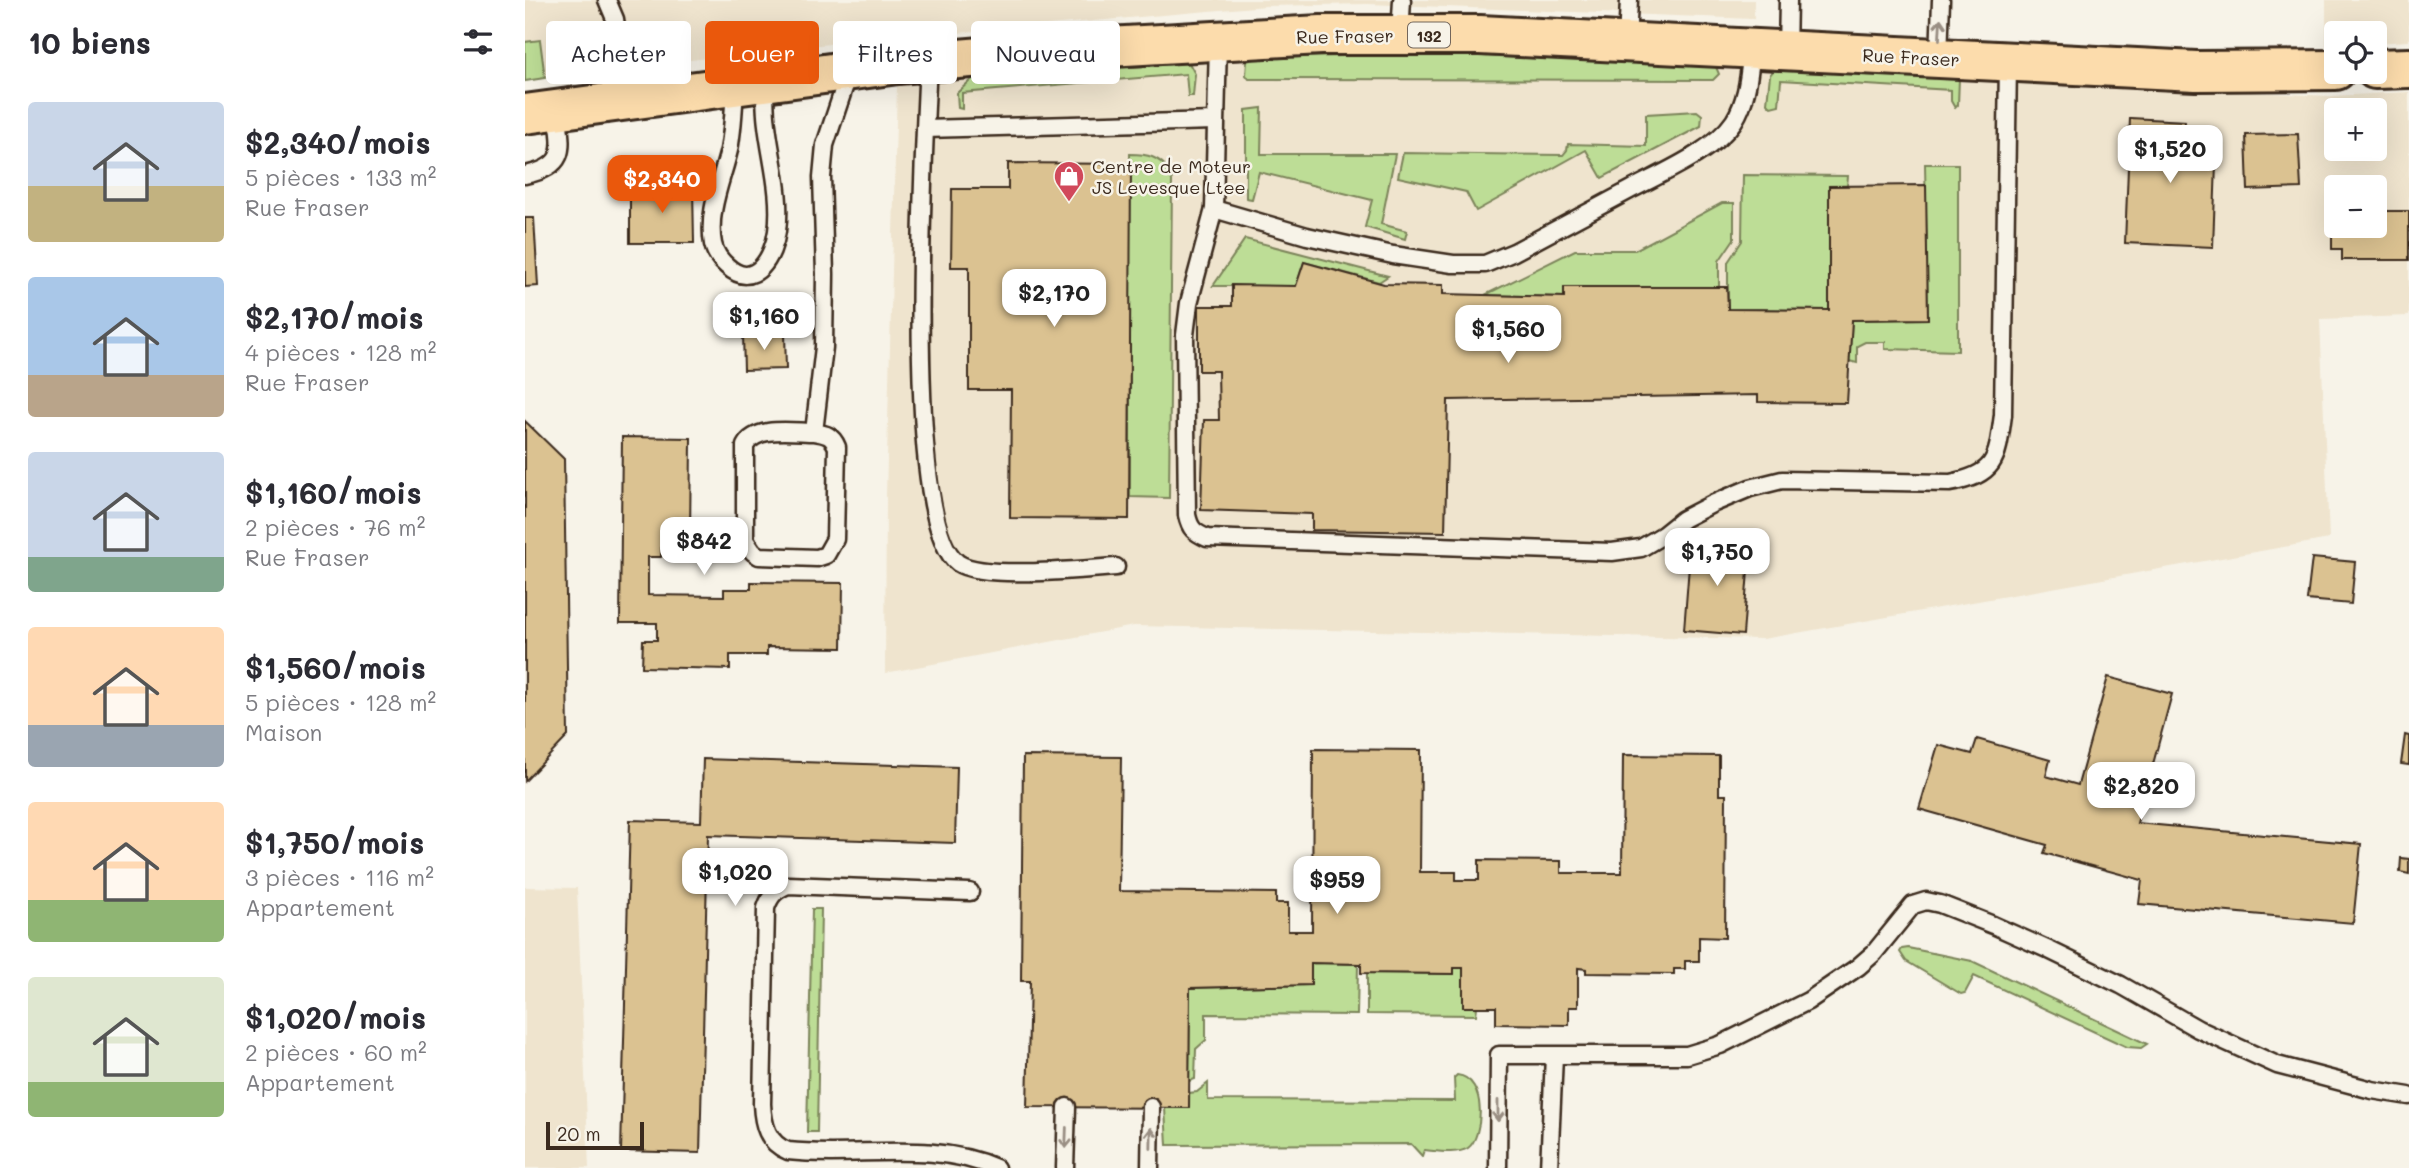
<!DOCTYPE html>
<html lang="fr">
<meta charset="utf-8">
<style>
:root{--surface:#fff;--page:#f7f7f7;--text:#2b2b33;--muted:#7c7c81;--accent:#ea580c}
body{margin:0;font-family:Mali,sans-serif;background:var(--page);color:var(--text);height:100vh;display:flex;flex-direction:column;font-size:26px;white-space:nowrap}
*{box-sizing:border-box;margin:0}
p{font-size:23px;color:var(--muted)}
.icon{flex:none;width:38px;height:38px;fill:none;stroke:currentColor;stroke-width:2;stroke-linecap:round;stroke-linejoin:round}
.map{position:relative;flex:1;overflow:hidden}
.panel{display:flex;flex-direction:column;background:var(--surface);width:525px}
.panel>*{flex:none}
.hud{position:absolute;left:21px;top:21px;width:665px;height:63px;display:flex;gap:14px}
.buttons{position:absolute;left:1799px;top:21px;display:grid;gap:14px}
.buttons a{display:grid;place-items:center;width:63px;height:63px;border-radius:7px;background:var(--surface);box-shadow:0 7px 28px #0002;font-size:35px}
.scale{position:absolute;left:21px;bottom:18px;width:98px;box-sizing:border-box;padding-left:7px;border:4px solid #3b2a1e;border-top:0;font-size:19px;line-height:24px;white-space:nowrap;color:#3b2a1e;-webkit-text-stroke:5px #f7f3e8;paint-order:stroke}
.price{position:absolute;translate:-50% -60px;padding:0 16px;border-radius:14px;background:#fff;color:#222;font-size:23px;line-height:46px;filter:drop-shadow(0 2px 4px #0008)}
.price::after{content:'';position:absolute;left:50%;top:42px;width:21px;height:16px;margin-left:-10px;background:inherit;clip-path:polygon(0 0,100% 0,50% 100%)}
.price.active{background:var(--accent);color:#fff}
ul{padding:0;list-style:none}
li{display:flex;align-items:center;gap:21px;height:175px;padding:0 28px}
li span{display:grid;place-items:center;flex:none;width:196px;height:140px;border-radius:7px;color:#555}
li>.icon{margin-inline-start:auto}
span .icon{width:84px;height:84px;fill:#fffc;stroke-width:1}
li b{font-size:30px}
h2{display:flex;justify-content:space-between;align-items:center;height:84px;padding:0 28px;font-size:30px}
.chip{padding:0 24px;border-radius:7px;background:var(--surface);box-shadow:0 7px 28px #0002;font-size:24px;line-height:63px}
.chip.active{background:var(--accent);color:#fff}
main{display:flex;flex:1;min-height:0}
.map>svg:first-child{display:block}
.built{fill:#efe4ce;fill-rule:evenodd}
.green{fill:#bddd96;stroke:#7c845a;stroke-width:2}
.building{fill:#dbc291;stroke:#3b2a1e;stroke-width:2}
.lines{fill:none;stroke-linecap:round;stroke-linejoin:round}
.service-casing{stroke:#3b2a1e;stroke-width:21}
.primary-casing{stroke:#3b2a1e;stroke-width:44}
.service{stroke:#f7f3e8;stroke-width:16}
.primary{stroke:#fcdcac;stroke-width:38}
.oneway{stroke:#998e83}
.labels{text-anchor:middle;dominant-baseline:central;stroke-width:5;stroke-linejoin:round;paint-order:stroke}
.shield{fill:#f7f3e8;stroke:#73665b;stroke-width:2}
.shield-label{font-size:16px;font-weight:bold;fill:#3b2a1e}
.street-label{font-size:18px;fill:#3b2a1e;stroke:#f7f3e8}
.poi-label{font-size:18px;fill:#3b2a1e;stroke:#f7f3e8;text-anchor:start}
</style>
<main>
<section class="panel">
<h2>10 biens<svg class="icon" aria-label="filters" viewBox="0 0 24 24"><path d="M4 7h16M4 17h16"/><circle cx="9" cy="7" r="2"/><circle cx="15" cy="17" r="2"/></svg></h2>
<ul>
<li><span style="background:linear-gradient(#c9d6e8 60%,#c2b280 0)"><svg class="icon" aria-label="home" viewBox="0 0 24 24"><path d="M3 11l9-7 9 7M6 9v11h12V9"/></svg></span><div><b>$2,340/mois</b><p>5 pièces · 133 m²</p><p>Rue Fraser</p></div></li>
<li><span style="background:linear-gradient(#a9c7e8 70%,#b9a48a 0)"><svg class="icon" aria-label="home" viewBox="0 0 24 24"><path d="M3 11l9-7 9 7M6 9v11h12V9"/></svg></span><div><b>$2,170/mois</b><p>4 pièces · 128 m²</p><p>Rue Fraser</p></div></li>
<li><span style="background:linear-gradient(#c9d6e8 75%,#7fa58c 0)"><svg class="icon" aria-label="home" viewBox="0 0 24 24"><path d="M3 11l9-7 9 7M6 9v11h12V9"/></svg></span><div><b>$1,160/mois</b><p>2 pièces · 76 m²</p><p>Rue Fraser</p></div></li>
<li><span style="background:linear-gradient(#ffd9b3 70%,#9aa5b1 0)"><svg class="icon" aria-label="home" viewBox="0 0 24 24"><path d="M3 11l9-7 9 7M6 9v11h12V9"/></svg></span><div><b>$1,560/mois</b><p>5 pièces · 128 m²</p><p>Maison</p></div></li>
<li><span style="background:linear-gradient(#ffd9b3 70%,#8fb573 0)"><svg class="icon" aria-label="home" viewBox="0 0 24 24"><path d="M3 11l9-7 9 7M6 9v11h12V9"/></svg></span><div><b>$1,750/mois</b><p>3 pièces · 116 m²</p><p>Appartement</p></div></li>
<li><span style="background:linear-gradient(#dfe7d0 75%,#8fb573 0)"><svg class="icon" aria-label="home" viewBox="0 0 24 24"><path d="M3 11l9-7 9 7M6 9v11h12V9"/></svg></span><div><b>$1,020/mois</b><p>2 pièces · 60 m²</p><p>Appartement</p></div></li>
</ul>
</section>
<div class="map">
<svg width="1884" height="1168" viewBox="0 0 1884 1168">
<rect width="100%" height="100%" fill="#f7f3e8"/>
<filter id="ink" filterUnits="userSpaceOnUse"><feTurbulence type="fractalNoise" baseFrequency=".0143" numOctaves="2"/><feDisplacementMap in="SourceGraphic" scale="14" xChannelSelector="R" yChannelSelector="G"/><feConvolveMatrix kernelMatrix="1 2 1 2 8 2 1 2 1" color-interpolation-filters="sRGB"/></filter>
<g filter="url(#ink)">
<!-- built -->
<g class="built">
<path d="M0,0H1229V19L843,4L741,6L283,46L0,80Z"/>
<path d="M1801,0H1884V41L1850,43V33H1811V45H1801Z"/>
<path d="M857,55H934L1116,62L1805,96L1884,92V316L1795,319L1804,539L1238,639L609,626L360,673L361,496L372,85L732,58ZM1811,110H1850V149H1811ZM1811,187H1850V226H1811Z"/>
<path d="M0,887L52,888L64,1168H0Z"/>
</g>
<!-- green -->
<g class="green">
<path d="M15,40L20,78L0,81V42Z"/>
<path d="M857,55H934L1174,65L1191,67L1194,74L1188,80L724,79L721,75L722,61L732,58Z"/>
<path d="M664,63L670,74L668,96H663L661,74L437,93V109L433,108L432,93L447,79Z"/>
<path d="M1254,69L1434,78L1433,105L1430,108L1426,101V90L1256,80L1254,105L1246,107L1242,103L1245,75L1249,70Z"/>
<path d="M737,108L736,154H870L856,224L882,231L880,239L840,227L847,200L734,172L727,199L721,198V110Z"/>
<path d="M1172,111L1177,115L1176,126L1077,178L1061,150L951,211L941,192L873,177L878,153L1038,155L1042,150L1043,144L1121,146V114Z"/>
<path d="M605,154C623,154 634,157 645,171L647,181L644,498L605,497Z"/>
<path d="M1400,164H1433V351L1360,349V342H1340L1332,346V363L1324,361L1327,320L1403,319Z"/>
<path d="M1218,175L1323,176L1322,186L1304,187V310L1203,309V262L1217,241Z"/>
<path d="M1197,203H1209V239L1194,261V288L1039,287V297L960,295L1050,250H1110Z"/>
<path d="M720,239L863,276L854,282L779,262L771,286H688Z"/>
<path d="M287,909H296L292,1132H282Z"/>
<path d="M1383,948L1447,961L1622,1044L1616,1048L1602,1047L1449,976L1440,993L1436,994L1381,961L1375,952L1377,949Z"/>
<path d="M786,963L833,964L832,1015L681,1014V1040L671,1049L670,1079L664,1081L665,988L786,985Z"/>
<path d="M929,968H938V1007H952L951,1015L842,1014V973L928,974Z"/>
<path d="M932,1075C963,1078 958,1138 943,1148C932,1155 911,1151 899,1150L897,1156L886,1144L642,1145L640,1108L664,1107V1093L672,1092L683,1083V1100L930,1101L929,1078Z"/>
</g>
<!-- building -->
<g class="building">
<path d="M1605,118L1660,121L1659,134L1692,135L1688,247L1600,243Z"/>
<path d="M1773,134L1776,188L1723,190L1721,135Z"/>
<path d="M483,163L606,164L604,519L485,518L486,390H444V267H426L427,189H483Z"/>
<path d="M1401,185L1403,319L1327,320L1322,403L1233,402V395L923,400L920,532L787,530V514L676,510L679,420H694L693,371H674V306H707V285L771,286L779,262L859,284L918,285V294L1039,297V287H1202L1203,309L1304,310V186Z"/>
<path d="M105,186H168L169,243H105Z"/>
<path d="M1807,210H1811V226H1850V211H1884V260H1817V249H1807Z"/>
<path d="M0,218H9L13,286L0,287Z"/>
<path d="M260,333L261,369L219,370L218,334Z"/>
<path d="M0,421L39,459L43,736L0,781Z"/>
<path d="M97,437L166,438L165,539L137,538L136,557H123V595L199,596V589H226V582L318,583L317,648L242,647V655H205V669L117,667L118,640H132V623H95Z"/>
<path d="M1166,540L1225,545L1218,635L1159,630Z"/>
<path d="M1787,558L1830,562L1826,604L1782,600Z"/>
<path d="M1583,677L1647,694L1612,823L1836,844L1828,923L1614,904L1617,880L1519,853L1522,845L1394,809L1413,745L1447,754L1452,739L1525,760L1521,776L1553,785Z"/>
<path d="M1880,735L1884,736V765L1876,764Z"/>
<path d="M788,749L896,750L895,872H931V880H954V860L1036,861V873H1097L1098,755L1194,756V795H1201L1200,938L1174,937V961H1160V969H1149V974L1061,973V969L1053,968V1007H1044V1025L971,1024V1007H938V968H929V974L836,973V964L786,963V985L665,988L664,1108L502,1107L505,981H496L498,756L596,757L594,891L751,893V903H763V931H787Z"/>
<path d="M178,759L432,767L430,843L183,835L175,1153L96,1151L105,820L176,822Z"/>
<path d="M1876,858L1884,859V874L1875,872Z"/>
</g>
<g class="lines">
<!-- service casing -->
<g class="service-casing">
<g id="service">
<path d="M82,0L90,19L101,100"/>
<path d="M875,35L877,0"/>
<path d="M693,41L689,209L782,236L868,255L928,264H960L989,252C1028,231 1068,210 1107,189C1139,172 1189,151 1209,121C1223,99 1224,73 1227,49"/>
<path d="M1102,42L1104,0"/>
<path d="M1262,51L1263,0"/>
<path d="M1414,58L1416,0"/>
<path d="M403,61C400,140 376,523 433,563C458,580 557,569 591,567"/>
<path d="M210,86C209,108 208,129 204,150C197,180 182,212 188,244C190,253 195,260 202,266C230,292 249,255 252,231C257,195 246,160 242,125C240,111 240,96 240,82"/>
<path d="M400,129L690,121"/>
<path d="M0,175C45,166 36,146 32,109"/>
<path d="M689,209L664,303L660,335L662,515C665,529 669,532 682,538L1087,552L1116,548L1138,535L1158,519L1187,504L1225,488L1257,480L1425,483C1472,474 1472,459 1478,415L1483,62"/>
<path d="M289,432C268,432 231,425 220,446V540L228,552L234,556L292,558L301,555L310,539L312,447C307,435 301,434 289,432L299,347L300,274L297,177L300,145L324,73"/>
<path d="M445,892L263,885C250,890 245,896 241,908L237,1104C238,1124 242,1143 263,1151C331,1159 406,1139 471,1168"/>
<path d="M540,1168L542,1107"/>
<path d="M625,1168L626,1107"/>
<path d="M973,1168L974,1055H1162L1195,1045L1283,1001L1333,967L1349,953L1388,905L1401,901L1415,904L1468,925L1524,950L1596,985L1673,1029L1752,1065L1847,1090L1884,1096"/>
<path d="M1024,1168L1029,1056"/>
</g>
</g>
<!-- primary casing -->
<g class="primary-casing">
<g id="primary">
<path d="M1850,69L1884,68"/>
<path d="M0,114L373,64L565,48L796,35H955L1671,71L1811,70"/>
</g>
</g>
<!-- service -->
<use href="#service" class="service"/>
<!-- primary -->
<use href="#primary" class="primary"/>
</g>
<!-- one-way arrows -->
<defs><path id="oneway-shaft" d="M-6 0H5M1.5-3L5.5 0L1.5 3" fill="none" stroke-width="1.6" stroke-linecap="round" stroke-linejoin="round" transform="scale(1.75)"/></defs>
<g class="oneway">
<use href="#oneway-shaft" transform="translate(1415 29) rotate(-87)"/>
<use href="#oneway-shaft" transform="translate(973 1111) rotate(90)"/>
<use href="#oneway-shaft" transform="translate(541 1138) rotate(92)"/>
<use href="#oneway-shaft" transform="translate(626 1138) rotate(-89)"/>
</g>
</g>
<!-- icons -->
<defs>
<g id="shop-pin" transform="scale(1.575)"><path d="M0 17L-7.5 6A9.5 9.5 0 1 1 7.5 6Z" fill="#d1495b" stroke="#f7f3e8"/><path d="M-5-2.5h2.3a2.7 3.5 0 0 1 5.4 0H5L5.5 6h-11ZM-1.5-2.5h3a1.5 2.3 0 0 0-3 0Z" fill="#fff"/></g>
</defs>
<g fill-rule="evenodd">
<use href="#shop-pin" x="544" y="176"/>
</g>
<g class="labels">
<!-- shield labels -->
<rect class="shield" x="883" y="22.5" width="42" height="25" rx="5"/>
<g class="shield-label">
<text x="904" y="35">132</text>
</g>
<!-- street labels -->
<g class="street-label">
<text transform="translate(820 36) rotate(-1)">Rue Fraser</text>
<text transform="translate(1386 57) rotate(3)">Rue Fraser</text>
</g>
<!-- poi labels -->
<g class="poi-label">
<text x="567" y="166">Centre de Moteur<tspan x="567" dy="21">JS Levesque Ltee</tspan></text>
</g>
</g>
</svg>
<div class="buttons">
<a><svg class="icon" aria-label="locate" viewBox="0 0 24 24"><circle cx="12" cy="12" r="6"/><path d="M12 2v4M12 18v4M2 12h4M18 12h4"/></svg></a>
<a>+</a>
<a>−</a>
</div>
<div class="scale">20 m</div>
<b class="price" style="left:1645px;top:185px">$1,520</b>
<b class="price active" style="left:137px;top:215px">$2,340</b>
<b class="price" style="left:529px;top:329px">$2,170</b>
<b class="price" style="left:239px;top:352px">$1,160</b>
<b class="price" style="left:983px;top:365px">$1,560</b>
<b class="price" style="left:179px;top:577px">$842</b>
<b class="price" style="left:1192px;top:588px">$1,750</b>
<b class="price" style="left:1616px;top:822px">$2,820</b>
<b class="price" style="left:210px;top:908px">$1,020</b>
<b class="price" style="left:812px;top:916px">$959</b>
<div class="hud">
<a class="chip">Acheter</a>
<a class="chip active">Louer</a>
<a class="chip">Filtres</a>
<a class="chip">Nouveau</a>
</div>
</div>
</main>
